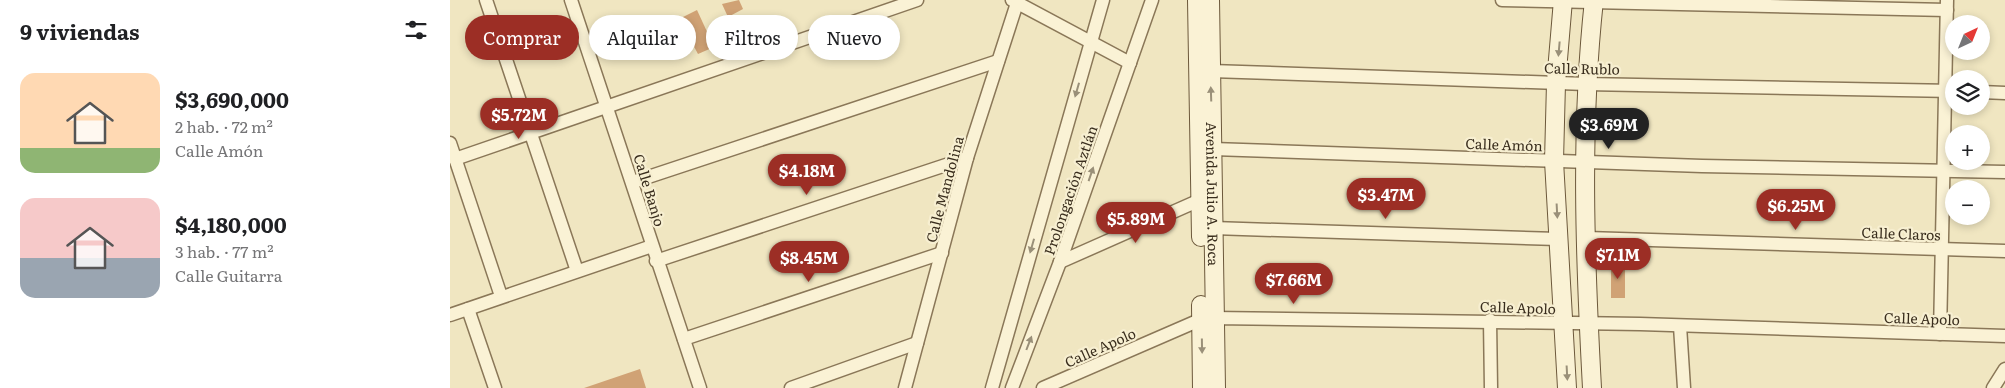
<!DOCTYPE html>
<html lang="es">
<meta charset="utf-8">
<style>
:root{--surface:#fff;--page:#f6f6f6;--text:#202124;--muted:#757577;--accent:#9c2e25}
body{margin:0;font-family:Literata,serif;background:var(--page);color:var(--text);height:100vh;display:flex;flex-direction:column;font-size:19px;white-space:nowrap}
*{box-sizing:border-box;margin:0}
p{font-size:16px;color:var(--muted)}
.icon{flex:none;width:28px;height:28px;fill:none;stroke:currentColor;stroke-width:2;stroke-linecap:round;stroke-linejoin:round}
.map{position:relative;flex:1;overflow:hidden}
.side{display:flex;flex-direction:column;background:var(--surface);width:450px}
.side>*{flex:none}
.hud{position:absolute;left:15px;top:15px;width:475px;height:45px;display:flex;gap:10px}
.needle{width:32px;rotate:43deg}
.controls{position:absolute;left:1495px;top:15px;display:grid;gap:10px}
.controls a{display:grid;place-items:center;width:45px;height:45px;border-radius:50%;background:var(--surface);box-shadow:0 2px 8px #0003;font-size:25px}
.price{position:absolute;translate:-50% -42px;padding:0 11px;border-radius:18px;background:var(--accent);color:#fff;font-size:16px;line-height:32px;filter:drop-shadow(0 1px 2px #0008)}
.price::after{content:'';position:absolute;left:50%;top:30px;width:15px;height:11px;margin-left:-8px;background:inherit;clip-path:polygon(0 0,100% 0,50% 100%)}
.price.active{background:#222;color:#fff}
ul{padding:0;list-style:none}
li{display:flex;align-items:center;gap:15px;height:125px;padding:0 20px}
li span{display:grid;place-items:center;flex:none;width:140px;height:100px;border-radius:15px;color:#555}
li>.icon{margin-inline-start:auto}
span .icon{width:60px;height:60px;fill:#fffc;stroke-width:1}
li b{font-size:21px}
h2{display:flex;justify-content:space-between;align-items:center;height:60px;padding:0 20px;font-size:21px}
.chip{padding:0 18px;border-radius:22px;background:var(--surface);box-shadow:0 2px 8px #0003;font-size:18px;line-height:45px}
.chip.active{background:var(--accent);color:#fff}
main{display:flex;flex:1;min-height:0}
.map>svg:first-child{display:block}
.building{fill:#d0a275}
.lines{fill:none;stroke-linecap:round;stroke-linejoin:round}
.street-casing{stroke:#8a7758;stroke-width:15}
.secondary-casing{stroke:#6c583b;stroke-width:20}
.street{stroke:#faf2d5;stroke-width:12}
.secondary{stroke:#faf2d5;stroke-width:18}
.oneway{fill:#9a9079}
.labels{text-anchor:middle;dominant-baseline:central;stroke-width:4.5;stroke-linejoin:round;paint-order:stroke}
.street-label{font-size:14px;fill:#392d1d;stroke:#f7efd1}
</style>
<main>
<section class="side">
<h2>9 viviendas<svg class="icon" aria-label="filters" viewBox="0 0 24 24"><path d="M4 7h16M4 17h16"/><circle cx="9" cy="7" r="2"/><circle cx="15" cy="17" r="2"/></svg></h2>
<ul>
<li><span style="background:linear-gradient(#ffd9b3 75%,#8fb573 0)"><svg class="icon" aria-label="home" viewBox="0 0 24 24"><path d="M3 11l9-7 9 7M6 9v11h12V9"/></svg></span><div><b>$3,690,000</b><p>2 hab. · 72 m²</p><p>Calle Amón</p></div></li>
<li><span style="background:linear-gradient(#f6c9c9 60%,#9aa5b1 0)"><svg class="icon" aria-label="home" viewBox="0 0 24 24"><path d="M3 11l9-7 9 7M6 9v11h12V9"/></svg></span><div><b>$4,180,000</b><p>3 hab. · 77 m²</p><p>Calle Guitarra</p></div></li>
</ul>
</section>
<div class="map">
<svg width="1555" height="388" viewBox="0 0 1555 388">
<rect width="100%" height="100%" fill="#f0e6c1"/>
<!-- building -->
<g class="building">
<path d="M289,0L293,9L278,17L272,4Z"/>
<path d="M247,10L264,47L248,54L229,19Z"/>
<path d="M294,20L300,33L286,40L280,27Z"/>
<rect x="1161" y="262" width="14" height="36"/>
<path d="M190,369L196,388H134Z"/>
</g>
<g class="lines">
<!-- street casing -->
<g class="street-casing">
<g id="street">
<path d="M36,0L127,271"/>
<path d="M121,0L250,388"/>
<path d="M562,0L680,63"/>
<path d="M1052,0L1497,10"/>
<path d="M761,71L1136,84L1504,91"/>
<path d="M1531,92L1555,93"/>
<path d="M0,143L51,296"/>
<path d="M763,149L1252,166L1555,172"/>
<path d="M5,159L467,0"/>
<path d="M183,182L548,61"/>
<path d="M763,228L1108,239"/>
<path d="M1137,238L1555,251"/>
<path d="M206,261L517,158"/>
<path d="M610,262L750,200"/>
<path d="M18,309L45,388"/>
<path d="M0,315L202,246"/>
<path d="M1040,320L1041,388"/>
<path d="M1230,326L1234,388"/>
<path d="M1490,334L1497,0"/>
<path d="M234,339L492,253"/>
<path d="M341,388L467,343"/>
<path d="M455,388L517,158L568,0"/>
<path d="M542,388L653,0"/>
<path d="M562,388L610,262L702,0"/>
<path d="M593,388L752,319L763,318L1190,324L1555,336"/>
<path d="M1543,388L1555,369"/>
</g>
</g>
<!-- secondary casing -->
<g class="secondary-casing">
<g id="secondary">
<path d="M747,0L751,237"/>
<path id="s1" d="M760,0L766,388"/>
<path d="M1113,0L1106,83L1104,161L1117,388"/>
<path d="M751,305L752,388"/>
<path d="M1142,388C1135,259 1130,129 1144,0"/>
</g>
</g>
<!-- street -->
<use href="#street" class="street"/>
<!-- secondary -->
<use href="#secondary" class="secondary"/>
</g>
<!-- one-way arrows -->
<defs><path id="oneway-solid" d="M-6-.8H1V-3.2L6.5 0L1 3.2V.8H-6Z" transform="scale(1.25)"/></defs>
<g class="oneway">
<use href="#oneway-solid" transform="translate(1109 49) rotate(95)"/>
<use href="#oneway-solid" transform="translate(627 90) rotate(106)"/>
<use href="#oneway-solid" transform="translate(761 94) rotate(-92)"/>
<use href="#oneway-solid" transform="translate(641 174) rotate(-71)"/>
<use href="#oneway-solid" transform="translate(1107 211) rotate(87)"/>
<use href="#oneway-solid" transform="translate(582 246) rotate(106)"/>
<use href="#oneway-solid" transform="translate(579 343) rotate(-69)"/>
<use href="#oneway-solid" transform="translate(752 346) rotate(89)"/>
<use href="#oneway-solid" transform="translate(1117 373) rotate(87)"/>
</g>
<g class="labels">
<!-- street labels -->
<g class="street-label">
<text transform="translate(1132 68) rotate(1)">Calle Rublo</text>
<text transform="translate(1054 144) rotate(2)">Calle Amón</text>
<text transform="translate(494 189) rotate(-75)">Calle Mandolina</text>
<text transform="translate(200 190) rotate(73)">Calle Banjo</text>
<text transform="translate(620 190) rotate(-71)">Prolongación Aztlán</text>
<text stroke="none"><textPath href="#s1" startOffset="194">Avenida Julio A. Roca</textPath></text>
<text transform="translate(1451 233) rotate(2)">Calle Claros</text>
<text transform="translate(1068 307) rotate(2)">Calle Apolo</text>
<text transform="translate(1472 318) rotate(2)">Calle Apolo</text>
<text transform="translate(650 347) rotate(-24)">Calle Apolo</text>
</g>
</g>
</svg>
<div class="controls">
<a><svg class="needle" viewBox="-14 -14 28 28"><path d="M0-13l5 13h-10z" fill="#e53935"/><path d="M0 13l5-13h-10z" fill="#757577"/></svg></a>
<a><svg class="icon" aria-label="layers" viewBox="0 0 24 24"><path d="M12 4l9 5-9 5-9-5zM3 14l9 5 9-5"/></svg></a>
<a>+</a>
<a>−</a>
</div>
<b class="price" style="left:69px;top:140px">$5.72M</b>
<b class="price active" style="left:1159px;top:150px">$3.69M</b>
<b class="price" style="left:357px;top:196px">$4.18M</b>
<b class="price" style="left:936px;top:220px">$3.47M</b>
<b class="price" style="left:1346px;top:231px">$6.25M</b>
<b class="price" style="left:686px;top:244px">$5.89M</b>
<b class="price" style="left:1168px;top:280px">$7.1M</b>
<b class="price" style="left:359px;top:283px">$8.45M</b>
<b class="price" style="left:844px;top:305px">$7.66M</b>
<div class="hud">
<a class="chip active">Comprar</a>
<a class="chip">Alquilar</a>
<a class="chip">Filtros</a>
<a class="chip">Nuevo</a>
</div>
</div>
</main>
